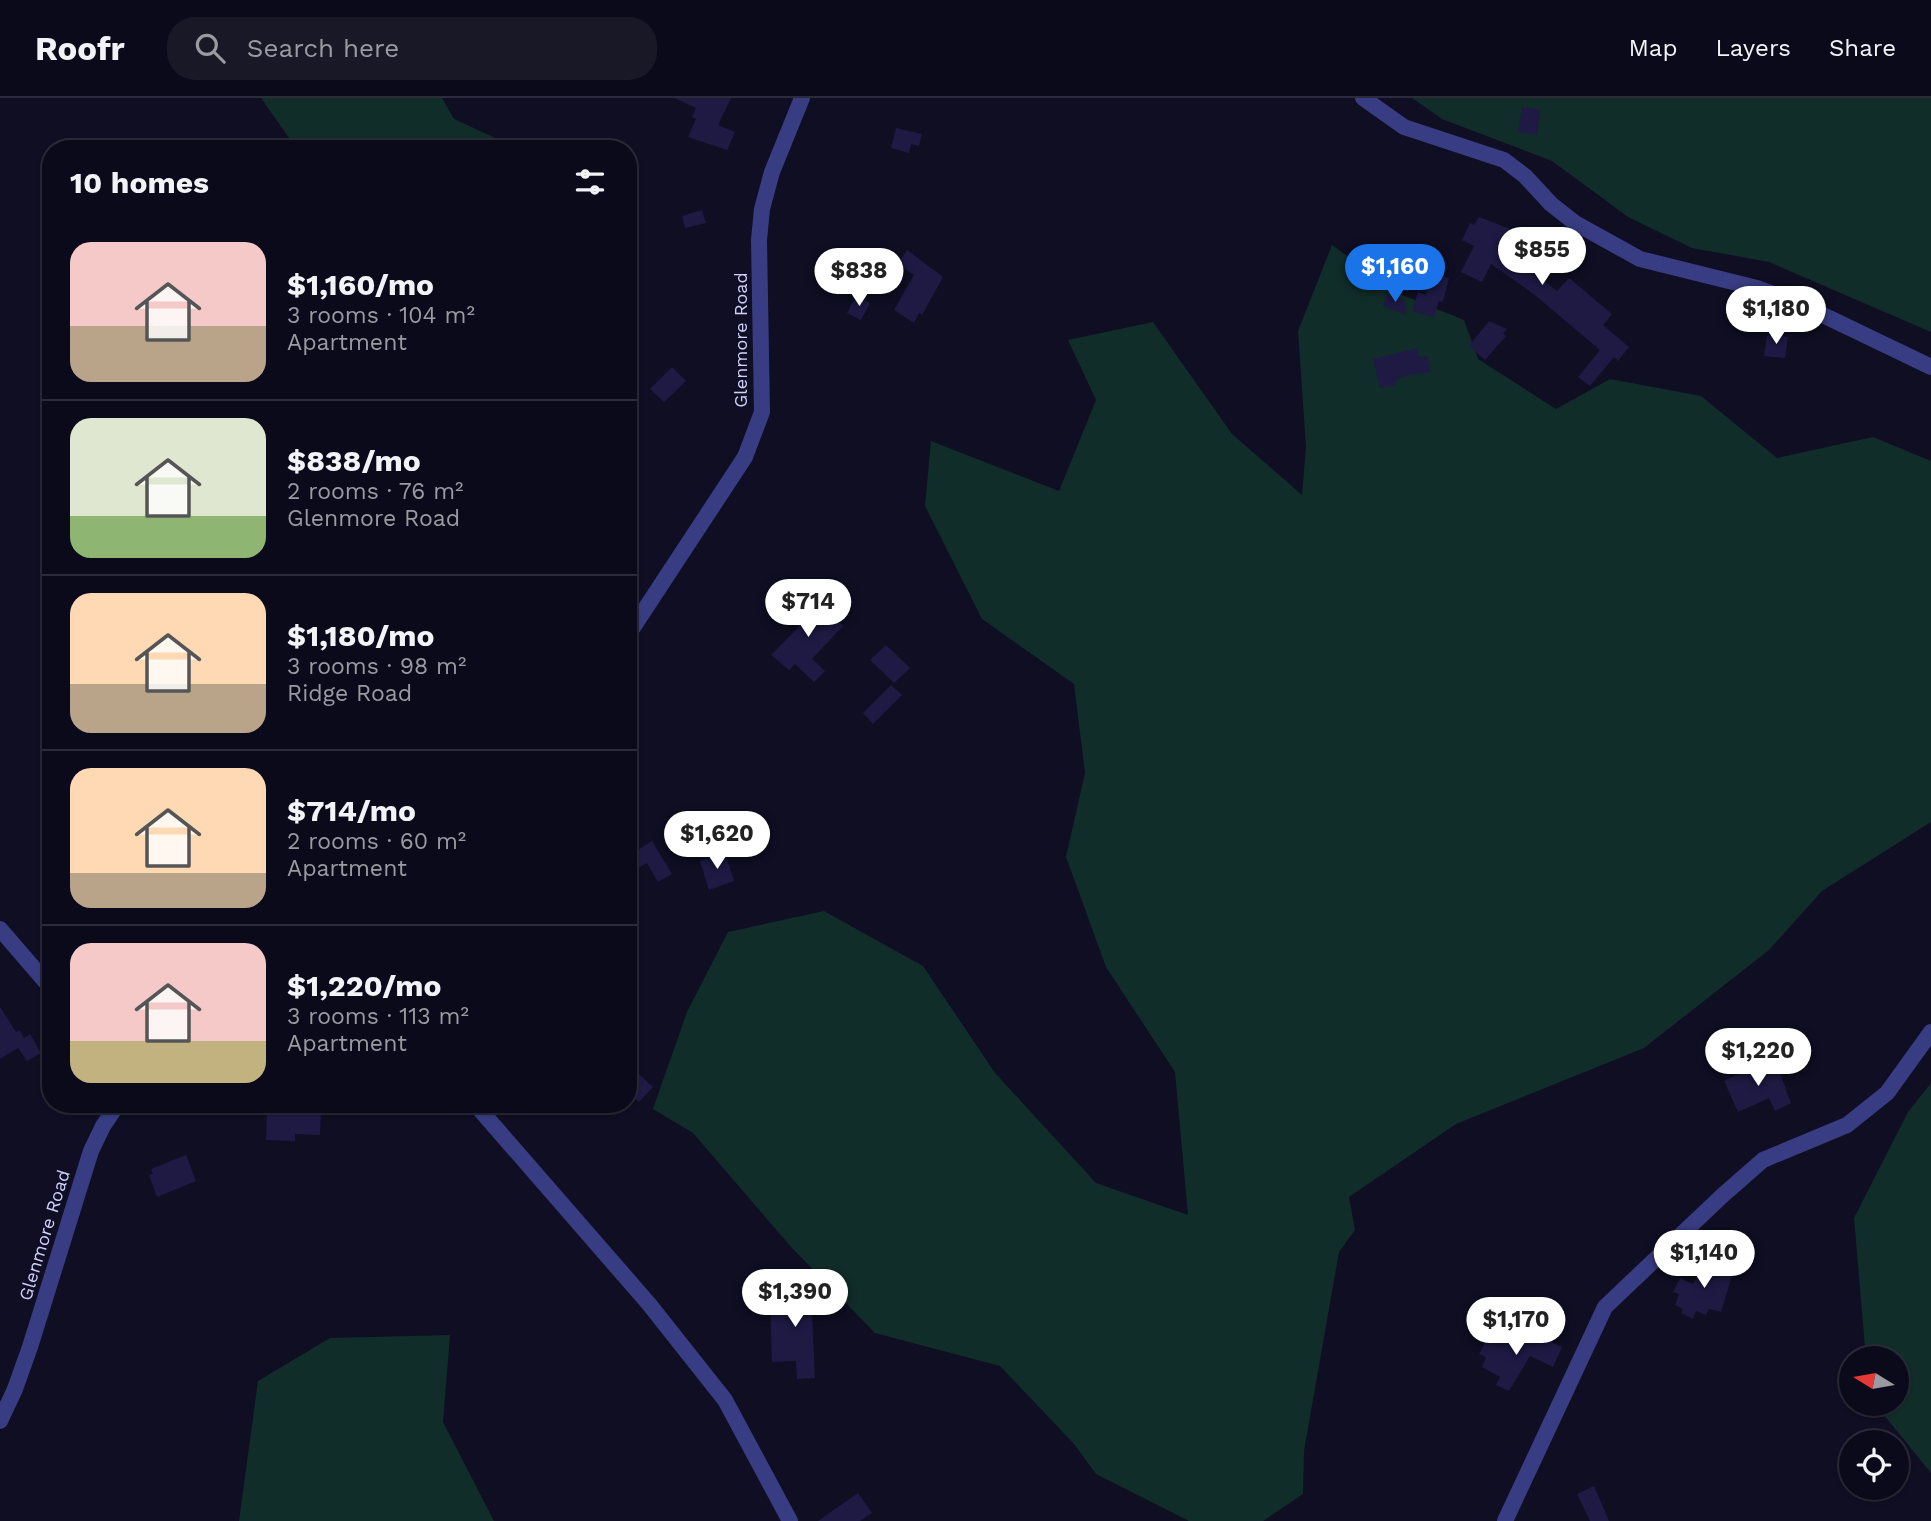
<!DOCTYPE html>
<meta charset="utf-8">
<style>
:root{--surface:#0b0a1a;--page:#191827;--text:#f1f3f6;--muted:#9a9aa2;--line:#2b2b39;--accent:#1a73e8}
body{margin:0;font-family:"Work Sans",sans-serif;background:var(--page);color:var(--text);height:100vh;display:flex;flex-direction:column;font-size:26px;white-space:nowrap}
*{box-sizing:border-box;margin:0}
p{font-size:23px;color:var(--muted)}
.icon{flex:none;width:38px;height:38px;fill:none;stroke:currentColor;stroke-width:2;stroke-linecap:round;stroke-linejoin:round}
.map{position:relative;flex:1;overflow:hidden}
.side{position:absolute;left:42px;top:42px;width:595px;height:973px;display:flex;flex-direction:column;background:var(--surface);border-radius:28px;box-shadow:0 2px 5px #0004,0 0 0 2px var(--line)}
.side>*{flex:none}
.needle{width:46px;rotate:281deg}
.buttons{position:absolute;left:1839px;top:1248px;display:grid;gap:14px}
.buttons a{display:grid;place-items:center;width:70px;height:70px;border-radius:50%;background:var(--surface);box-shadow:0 2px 5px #0004,0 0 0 2px var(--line);font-size:35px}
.price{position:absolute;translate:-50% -60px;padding:0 16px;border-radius:24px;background:#fff;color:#222;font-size:23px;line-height:46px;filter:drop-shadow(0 2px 4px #0008)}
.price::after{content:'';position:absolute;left:50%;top:42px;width:21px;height:16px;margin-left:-10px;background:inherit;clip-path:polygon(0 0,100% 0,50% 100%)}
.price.current{background:var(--accent);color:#fff}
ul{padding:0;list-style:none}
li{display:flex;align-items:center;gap:21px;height:175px;padding:0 28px}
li+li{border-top:2px solid var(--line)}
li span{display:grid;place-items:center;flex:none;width:196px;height:140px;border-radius:21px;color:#555}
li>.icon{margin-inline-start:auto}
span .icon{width:84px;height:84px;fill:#fffc;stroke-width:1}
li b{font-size:30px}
h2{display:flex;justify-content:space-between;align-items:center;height:84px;padding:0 28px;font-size:30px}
header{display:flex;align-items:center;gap:42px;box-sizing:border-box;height:98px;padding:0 35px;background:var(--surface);border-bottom:2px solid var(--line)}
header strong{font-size:33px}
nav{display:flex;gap:38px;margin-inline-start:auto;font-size:24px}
.search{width:490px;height:63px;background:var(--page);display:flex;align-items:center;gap:18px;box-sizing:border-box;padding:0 24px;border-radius:28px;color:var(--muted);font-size:26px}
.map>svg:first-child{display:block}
.green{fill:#112d29}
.building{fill:#1e1a44}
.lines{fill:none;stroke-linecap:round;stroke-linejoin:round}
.minor{stroke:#383d83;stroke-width:16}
.labels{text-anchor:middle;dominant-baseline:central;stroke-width:5;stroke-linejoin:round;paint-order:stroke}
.street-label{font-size:18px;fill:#d0d0ff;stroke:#0f0e23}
</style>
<header>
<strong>Roofr</strong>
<div class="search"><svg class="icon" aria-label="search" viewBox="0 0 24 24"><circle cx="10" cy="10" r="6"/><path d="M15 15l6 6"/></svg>Search here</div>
<nav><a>Map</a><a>Layers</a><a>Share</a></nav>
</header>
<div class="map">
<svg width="1931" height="1423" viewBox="0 0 1931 1423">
<rect width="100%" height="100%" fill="#0f0e23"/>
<!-- green -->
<g class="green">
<path d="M261,0H442L454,21L519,51H297Z"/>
<path d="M1412,0H1931V234L1769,164L1692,150L1628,119L1552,63L1442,21Z"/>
<path d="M1332,147L1400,196L1464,222L1478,261L1556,311L1610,281L1701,298L1777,360L1873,339L1931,363V724L1822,793L1769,852L1644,950L1456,1026L1349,1099L1355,1132L1339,1154L1304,1353L1303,1396L1263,1423H1189L1096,1376L1074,1346L1000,1268L875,1235L792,1150L693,1035L653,1011L687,914L728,834L824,813L923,868L995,975L1096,1085L1188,1117L1175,974L1106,869L1066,759L1085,675L1074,586L982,521L925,408L931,343L1059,393L1096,302L1068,242L1153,224L1232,336L1302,397L1306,349L1298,233Z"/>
<path d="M1931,985V1375L1875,1306H1897V1260H1866L1854,1120L1908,1014Z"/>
<path d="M450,1237L443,1324L494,1423H239L258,1283L330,1240Z"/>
</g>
<!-- building -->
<g class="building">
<path d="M674,0H731L718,27L735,34L727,52L688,39L696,21L692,19L696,10Z"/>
<path d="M1522,9L1541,12L1537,37L1518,34Z"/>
<path d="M896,30L922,36L919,48L911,46L909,55L891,50Z"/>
<path d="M702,112L706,125L685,130L682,118Z"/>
<path d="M1479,119L1526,137L1531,130L1544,139L1529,165L1541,175L1538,178L1557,193L1569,180L1612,216L1603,227L1629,249L1618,263L1614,259L1590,288L1578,279L1600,252L1531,194L1491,166L1482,184L1461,174L1474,148L1462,142L1470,125L1474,127Z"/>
<path d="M907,152L943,179L922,217L919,215L914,225L894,212L914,177L898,166Z"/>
<path d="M1431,175L1449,180L1443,204L1439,203L1434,219L1412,213L1418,194L1426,197Z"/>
<path d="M1387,196L1405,203L1406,217L1383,208Z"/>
<path d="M856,198L870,205L861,222L847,215Z"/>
<path d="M1489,223L1507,231L1503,235L1506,238L1485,262L1469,248Z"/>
<path d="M1767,237L1788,239L1785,260L1764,258Z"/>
<path d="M1417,250L1419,259L1427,258L1431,274L1409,277L1397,281L1395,287L1380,290L1373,261Z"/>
<path d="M672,269L686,283L664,304L650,291Z"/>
<path d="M812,499L843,528L812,561L825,573L814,584L795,566L789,572L771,557L799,529L789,518Z"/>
<path d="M886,547L910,570L894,585L870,562Z"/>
<path d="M891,587L902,597L873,626L863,615Z"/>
<path d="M652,743L672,776L658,784L647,765L628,776V758Z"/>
<path d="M725,755L734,783L709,792L700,763Z"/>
<path d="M0,909L16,934L20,932L24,940L30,936L41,955L27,963L18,950L0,961Z"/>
<path d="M1767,962L1772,972L1778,970L1791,1005L1775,1013L1769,1000L1738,1014L1724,983Z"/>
<path d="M628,966L653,989L639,1004L628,994Z"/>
<path d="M277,1006H321L320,1037L295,1036V1043L266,1042L267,1013L276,1014Z"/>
<path d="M186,1057L196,1083L157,1099L149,1077L153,1076L151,1071Z"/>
<path d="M1708,1160L1733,1174L1721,1214L1709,1211L1706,1217L1696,1213L1693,1221L1681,1215L1683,1211L1675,1207L1679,1196L1673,1194L1680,1180L1693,1186Z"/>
<path d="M810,1176L815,1280L797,1281L796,1263L772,1264L770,1205L793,1203L792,1177Z"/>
<path d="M1513,1235L1536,1246L1540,1239L1562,1249L1553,1269L1530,1258L1509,1293L1496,1287L1500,1279L1482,1269L1486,1259L1479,1256L1487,1241L1494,1244L1497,1237L1509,1243Z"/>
<path d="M1594,1388L1609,1423H1590L1577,1396Z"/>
<path d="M858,1395L872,1415L860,1423H818Z"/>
</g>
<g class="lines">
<!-- minor -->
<g class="minor">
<path d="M1363,0L1404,29L1504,62L1525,78L1551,106L1575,125L1640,161L1757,190L1798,205L1931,269"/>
<path d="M628,537L745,359L762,314L759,142L762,111L772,74L802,0"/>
<path d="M0,831L51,890"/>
<path d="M475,1006L649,1206L725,1302L790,1423"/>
<path d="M0,1323L15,1291L30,1249L91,1053L103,1028L118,1006"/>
<path d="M1505,1423L1605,1209L1723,1097L1763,1062L1847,1027L1887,995L1931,934"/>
</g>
</g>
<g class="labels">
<!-- street labels -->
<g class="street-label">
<text transform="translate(740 242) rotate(-90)">Glenmore Road</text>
<text transform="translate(44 1137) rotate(-73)">Glenmore Road</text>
</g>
</g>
</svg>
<div class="buttons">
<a><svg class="needle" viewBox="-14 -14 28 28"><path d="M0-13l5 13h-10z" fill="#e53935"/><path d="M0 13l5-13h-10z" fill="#9a9aa2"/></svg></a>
<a><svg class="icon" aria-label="locate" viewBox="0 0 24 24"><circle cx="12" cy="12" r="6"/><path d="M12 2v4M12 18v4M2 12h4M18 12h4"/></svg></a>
</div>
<b class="price" style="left:1542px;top:189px">$855</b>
<b class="price current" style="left:1395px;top:206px">$1,160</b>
<b class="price" style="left:859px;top:210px">$838</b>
<b class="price" style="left:1776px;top:248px">$1,180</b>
<b class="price" style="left:808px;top:541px">$714</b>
<b class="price" style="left:717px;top:773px">$1,620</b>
<b class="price" style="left:1758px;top:990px">$1,220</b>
<b class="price" style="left:1704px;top:1192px">$1,140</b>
<b class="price" style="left:795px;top:1231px">$1,390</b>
<b class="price" style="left:1516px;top:1259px">$1,170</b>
<section class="side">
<h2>10 homes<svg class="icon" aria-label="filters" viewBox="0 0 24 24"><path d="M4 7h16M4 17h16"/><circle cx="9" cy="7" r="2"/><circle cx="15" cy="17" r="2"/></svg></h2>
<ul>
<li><span style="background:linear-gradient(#f6c9c9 60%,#b9a48a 0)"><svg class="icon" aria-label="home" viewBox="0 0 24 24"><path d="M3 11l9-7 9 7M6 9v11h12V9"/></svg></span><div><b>$1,160/mo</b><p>3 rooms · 104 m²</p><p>Apartment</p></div></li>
<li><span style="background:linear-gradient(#dfe7d0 70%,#8fb573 0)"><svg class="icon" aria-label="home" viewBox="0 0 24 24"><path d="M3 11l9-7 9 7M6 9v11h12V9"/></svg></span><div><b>$838/mo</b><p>2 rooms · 76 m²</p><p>Glenmore Road</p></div></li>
<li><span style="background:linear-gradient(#ffd9b3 65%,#b9a48a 0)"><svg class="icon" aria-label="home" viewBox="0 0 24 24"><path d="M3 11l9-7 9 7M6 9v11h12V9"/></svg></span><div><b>$1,180/mo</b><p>3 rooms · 98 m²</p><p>Ridge Road</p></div></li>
<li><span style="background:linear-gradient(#ffd9b3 75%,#b9a48a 0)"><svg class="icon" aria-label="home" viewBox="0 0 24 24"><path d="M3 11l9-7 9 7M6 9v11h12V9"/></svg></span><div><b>$714/mo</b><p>2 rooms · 60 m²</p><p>Apartment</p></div></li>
<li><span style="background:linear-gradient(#f6c9c9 70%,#c2b280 0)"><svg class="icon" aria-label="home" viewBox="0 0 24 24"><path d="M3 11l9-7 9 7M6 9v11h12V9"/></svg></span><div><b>$1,220/mo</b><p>3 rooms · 113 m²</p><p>Apartment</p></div></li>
</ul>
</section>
</div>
